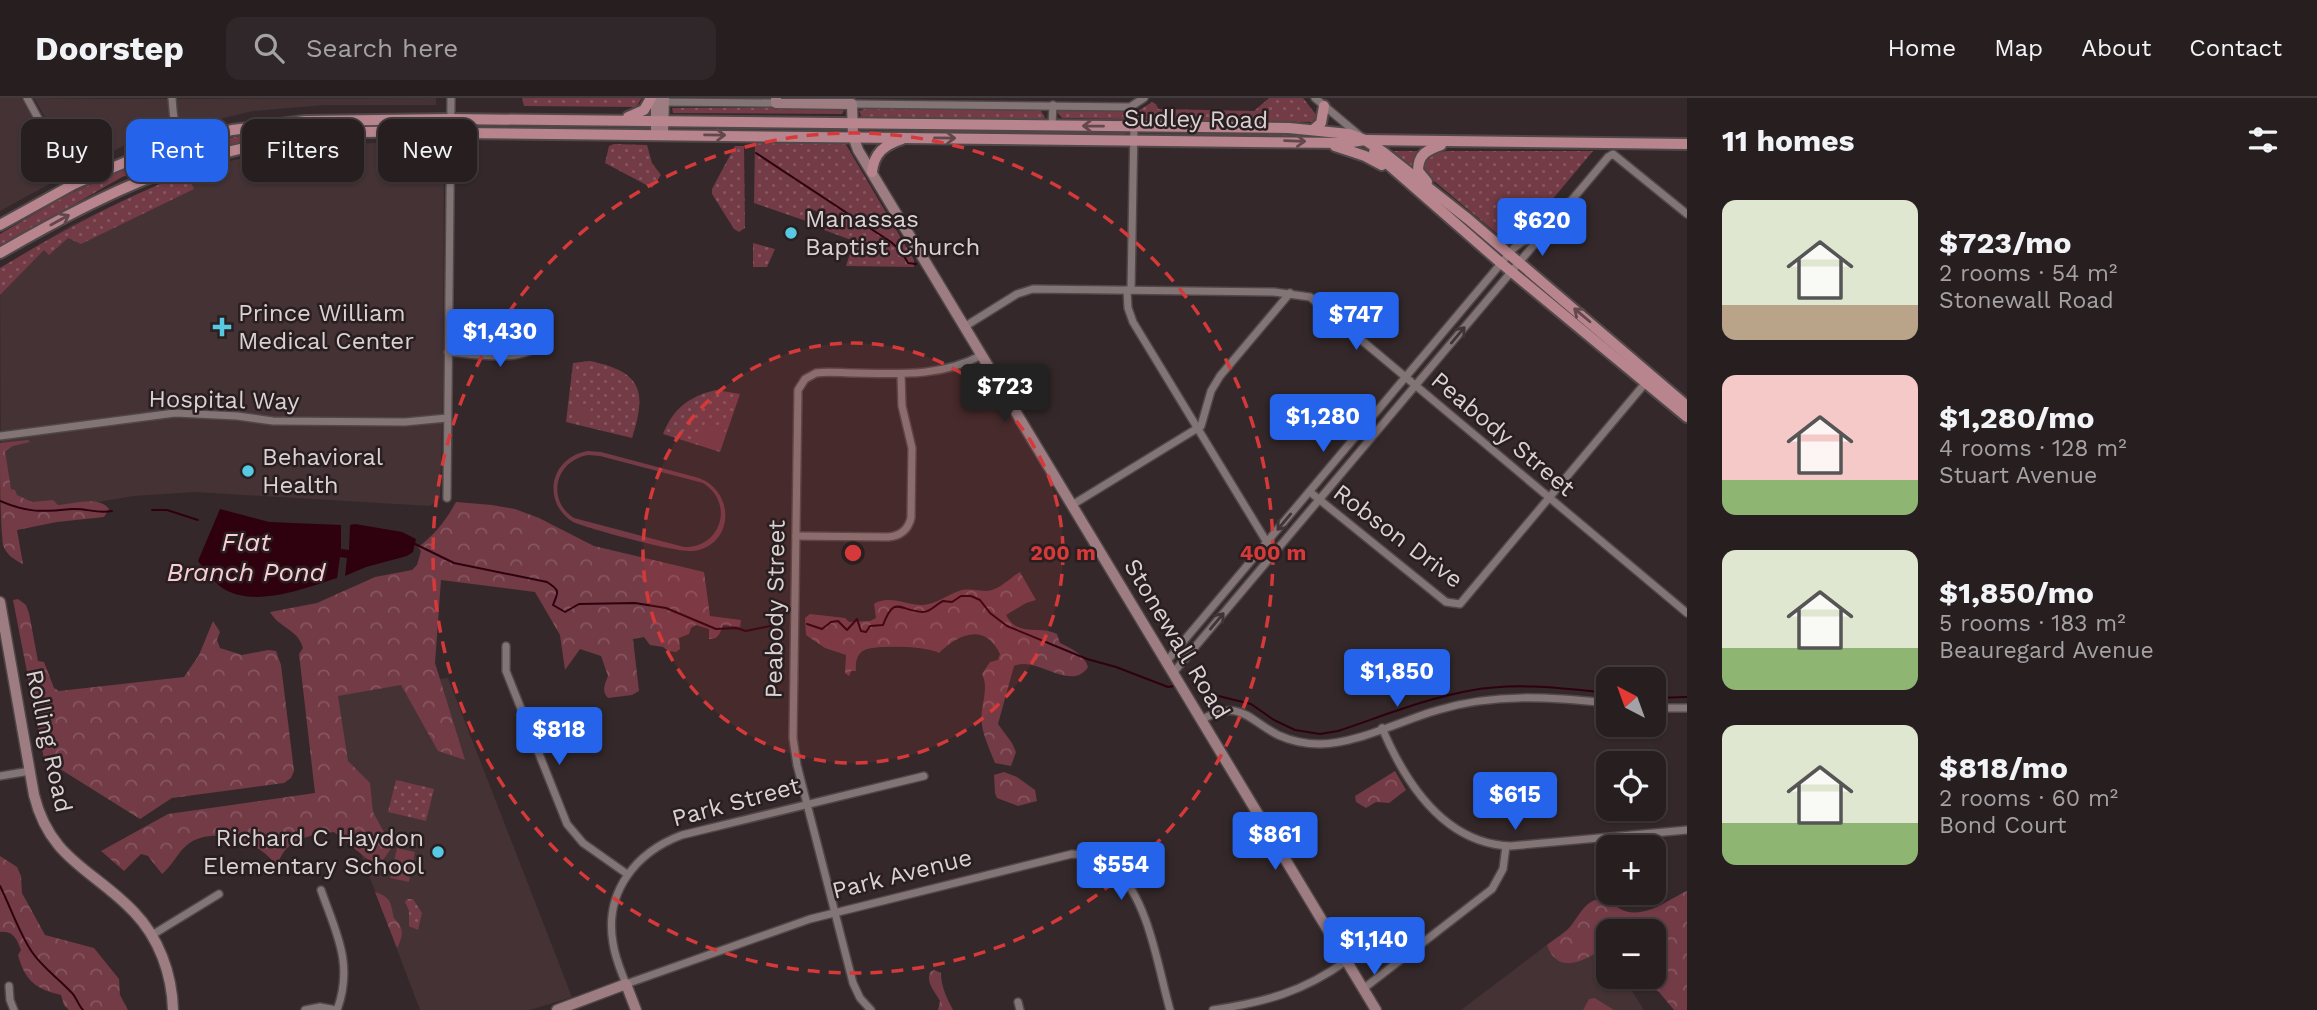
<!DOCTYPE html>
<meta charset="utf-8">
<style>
:root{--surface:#271e20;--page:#2f2729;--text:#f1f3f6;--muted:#a4a2a5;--line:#433c3e;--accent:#2563eb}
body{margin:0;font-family:"Work Sans",sans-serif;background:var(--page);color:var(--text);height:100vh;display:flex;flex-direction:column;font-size:26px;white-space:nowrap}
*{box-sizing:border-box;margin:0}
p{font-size:23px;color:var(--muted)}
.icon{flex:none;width:38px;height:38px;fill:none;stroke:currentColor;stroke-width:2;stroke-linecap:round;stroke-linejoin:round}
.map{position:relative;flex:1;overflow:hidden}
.details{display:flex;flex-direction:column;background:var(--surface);width:630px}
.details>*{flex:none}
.top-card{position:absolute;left:21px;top:21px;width:665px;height:63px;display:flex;gap:14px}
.needle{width:46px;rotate:319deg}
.buttons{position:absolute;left:1596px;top:569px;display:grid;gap:14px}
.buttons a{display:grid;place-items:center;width:70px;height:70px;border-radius:14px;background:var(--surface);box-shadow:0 2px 5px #0004,0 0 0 2px var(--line);font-size:35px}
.price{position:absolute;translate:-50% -60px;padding:0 16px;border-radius:7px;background:var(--accent);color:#fff;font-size:23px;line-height:46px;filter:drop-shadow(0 2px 4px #0008)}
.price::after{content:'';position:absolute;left:50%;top:42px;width:21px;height:16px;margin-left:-10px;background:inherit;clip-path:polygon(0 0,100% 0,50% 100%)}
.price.active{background:#222;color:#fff}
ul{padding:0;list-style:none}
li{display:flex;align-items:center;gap:21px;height:175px;padding:0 35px}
li span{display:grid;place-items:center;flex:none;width:196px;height:140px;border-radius:14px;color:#555}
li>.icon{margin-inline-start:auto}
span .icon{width:84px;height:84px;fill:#fffc;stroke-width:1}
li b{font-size:30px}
h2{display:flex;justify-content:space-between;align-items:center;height:84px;padding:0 35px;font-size:30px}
.pill{padding:0 24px;border-radius:14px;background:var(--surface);box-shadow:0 2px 5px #0004,0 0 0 2px var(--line);font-size:24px;line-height:63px}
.pill.active{background:var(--accent);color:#fff}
header{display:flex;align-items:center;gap:42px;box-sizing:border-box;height:98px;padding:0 35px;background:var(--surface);border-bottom:2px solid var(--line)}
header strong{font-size:33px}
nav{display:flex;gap:38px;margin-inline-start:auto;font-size:24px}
.search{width:490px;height:63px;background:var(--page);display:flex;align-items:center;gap:18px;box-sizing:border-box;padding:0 24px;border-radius:14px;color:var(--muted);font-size:26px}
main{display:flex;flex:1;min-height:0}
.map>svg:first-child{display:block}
.built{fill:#443235}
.grass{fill:url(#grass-dots)}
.forest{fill:url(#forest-crowns)}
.garden{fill:#723b46;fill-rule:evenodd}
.water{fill:#2f010f}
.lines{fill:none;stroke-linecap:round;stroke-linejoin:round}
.stream{stroke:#2f010f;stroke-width:2}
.street-casing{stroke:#504748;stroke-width:10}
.secondary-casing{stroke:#504748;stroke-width:13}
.primary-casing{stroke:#504748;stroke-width:14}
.street{stroke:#837476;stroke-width:7}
.secondary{stroke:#9e7d82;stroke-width:10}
.primary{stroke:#b8858e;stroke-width:10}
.oneway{stroke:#62474c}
.oneway2{stroke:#403436}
.ring{fill:none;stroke:#d63939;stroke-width:3.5;stroke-dasharray:12 9}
.poi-dot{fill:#58c9e3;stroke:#291e20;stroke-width:2.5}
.labels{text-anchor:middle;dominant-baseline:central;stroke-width:5;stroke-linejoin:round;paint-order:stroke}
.street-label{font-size:24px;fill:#d9d1d2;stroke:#291e20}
.poi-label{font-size:24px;fill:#d9d1d2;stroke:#291e20;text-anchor:start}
.water-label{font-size:26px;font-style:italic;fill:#f9cdd4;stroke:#291e20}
.centre{fill:#d63939;stroke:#291e20;stroke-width:3.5}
.ring-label{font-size:21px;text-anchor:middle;font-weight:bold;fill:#d63939;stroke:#291e20;stroke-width:5;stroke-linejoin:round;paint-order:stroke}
</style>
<header>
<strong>Doorstep</strong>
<div class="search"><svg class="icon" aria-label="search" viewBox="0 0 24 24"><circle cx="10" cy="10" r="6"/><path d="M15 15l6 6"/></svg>Search here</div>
<nav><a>Home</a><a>Map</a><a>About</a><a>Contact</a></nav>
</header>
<main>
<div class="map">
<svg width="1687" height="912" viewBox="0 0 1687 912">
<defs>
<pattern id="grass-dots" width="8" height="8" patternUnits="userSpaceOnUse" patternTransform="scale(1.75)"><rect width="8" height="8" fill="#723b46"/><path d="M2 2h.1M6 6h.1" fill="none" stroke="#865660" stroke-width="1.8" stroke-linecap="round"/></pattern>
<pattern id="forest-crowns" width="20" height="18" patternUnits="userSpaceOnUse" patternTransform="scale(1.75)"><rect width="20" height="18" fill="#723b46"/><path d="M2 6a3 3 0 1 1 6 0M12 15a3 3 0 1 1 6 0" fill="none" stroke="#865660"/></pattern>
</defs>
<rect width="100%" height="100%" fill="#34282a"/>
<!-- built -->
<g class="built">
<path d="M0,0H21L64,78L0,113Z"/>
<path d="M34,0L125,1L436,0V7H325L253,13L141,40L74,71Z"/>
<path d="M435,43L444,51L443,289L440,400L430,408L195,394L134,398L1,420L0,170L70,128L134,97L182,77L234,62L322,47Z"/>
<path d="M448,580L572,899L530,912H420L345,714L332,595Z"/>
<path d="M1585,818L1608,855V878L1623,879L1644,912H1461Z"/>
</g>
<!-- grass -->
<g class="grass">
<path d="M522,0H642L636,9L524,8Z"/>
<path d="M1269,0H1303L1318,19L1312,24L1062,20L1057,14L1062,11L1138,13L1152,4L1156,6L1158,11L1254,13Z"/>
<path d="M672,10H840L844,13L842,16L673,15Z"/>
<path d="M867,10L1041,13L1045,19L1041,23L862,20L859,13Z"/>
<path d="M409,25L374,30L277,36L201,54L199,49C266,26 339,26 409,25Z"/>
<path d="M934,30L1123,33L1126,36L917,35Z"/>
<path d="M1202,34L1323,35L1346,40L1182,38Z"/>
<path d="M755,45H845L914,162V169L846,168L854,143L824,132L828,117L813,112L809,124L754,105Z"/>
<path d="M614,46L647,47L652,65L661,77L652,90L605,65L609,48Z"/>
<path d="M735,48H744L745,130L739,134L734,131L712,96V91Z"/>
<path d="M174,53L176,60L122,79L0,149V136L65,98L114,76Z"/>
<path d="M1393,53H1419L1413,63V71Z"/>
<path d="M1447,53H1593L1530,128C1520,137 1513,144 1500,138L1428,78L1424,69C1426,56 1436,55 1447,53Z"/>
<path d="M179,78L191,84L194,91L81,146L68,140L49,157L44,152L0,197V170C58,135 116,104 179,78Z"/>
<path d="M753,145L775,151L767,169H753Z"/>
<path d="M590,263C642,274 647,293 632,340L566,324L573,265Z"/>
<path d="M716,292L740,296L720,354L663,336C673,310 690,298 716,292Z"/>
<path d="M396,682L434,691L426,723L388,714Z"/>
<path d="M407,801H413L422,815L418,832L409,828V813L405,804Z"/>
</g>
<!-- forest -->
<g class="forest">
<path d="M28,342L30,344L13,348L5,353L11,391L15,392L17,397L32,404L53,402L58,407C73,406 99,397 109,411L104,419L57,424L17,432L23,466C14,462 6,456 3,447C0,421 0,373 0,345Z"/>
<path d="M456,404L492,407L515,411L539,420L594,448L704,474L710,518L741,522L740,529L723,527C720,534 719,542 709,541V531L696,527L691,530L689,536L679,540L680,551L676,554L668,553L663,549L650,547L644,539L633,541L639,593L632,597L608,600C601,593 605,586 608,578L601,558L580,551L565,572L560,537L535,494L441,482L435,565L465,662L438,653L401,587L338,598L348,663L370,685L373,714L392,749L383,762L371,764L334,734C307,738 284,740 277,770C264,744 212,726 187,747C178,754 172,768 162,776L148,758L141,756L124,773L101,753L168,716L315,695L299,556L303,550C298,531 279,530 270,514L317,505L375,479L412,472L417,467L421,453L418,449C435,437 446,422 456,404Z"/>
<path d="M1020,474L1036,502L1026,505L1006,517C1018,540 1040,527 1057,536L1060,545C1071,550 1085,557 1088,569C1071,595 1037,557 1014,568L998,626L1012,645L1016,654L1011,668L995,665C991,655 983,637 982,627C979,610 990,591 982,576L990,564L998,562L1000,556C985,524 958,536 939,555C928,548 881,547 867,551C857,554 855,564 856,573H851L849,578L845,575L846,557L825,550L806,537L805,520L810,516L845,520L849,524L870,523L876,520L874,506C889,496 908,508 923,507C936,506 947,497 959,493C971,489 981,495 992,492C1002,489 1011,479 1020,474Z"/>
<path d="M18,501L26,507L29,515L38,563L44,564L54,590L59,593L184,579L199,557L213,523L220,534L217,542L220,550L242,557L268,552L276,553L281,567L294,673L291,680L284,685L172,700L140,721L44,661L13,502Z"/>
<path d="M1395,673L1406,692L1389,705L1376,704L1366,710L1356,704L1355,698Z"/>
<path d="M1004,674L1017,679L1035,692L1037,703L1018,708L997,700L995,695L994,677Z"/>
<path d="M0,758L17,769L21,778L22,795L45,837L94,850L119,881L120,897L128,912H69L64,907L61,897C36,891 25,883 18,857L21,852C17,841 13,832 0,834Z"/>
<path d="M1687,793V912H1674L1659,894L1653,891L1651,885L1641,889L1630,880L1654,878V833H1608V849L1605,848C1587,863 1557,878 1547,847C1554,841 1564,836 1569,830C1577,821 1583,806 1595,802C1607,798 1615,810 1625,813C1647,820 1669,801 1687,793Z"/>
<path d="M375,794C393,800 390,805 394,820C404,830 404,837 397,850Z"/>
<path d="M934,872L941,875C941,889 947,900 953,912H938L940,903C935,893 926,886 930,874Z"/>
</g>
<!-- garden -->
<g class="garden">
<path d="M575,306L591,309L588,324L573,321Z"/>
<path d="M705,325L725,331L719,351L699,344Z"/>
<path d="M588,353L601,354L699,380C736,394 734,448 693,453C677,455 590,431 573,424C541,404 550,359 588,353ZM588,357L600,358L703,385C735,405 721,450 684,449L574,420C546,402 555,363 588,357Z"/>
<path d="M397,750L415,754L409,784L390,780Z"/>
<path d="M1595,900L1598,902L1614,912H1583L1589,901Z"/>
</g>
<!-- water -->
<path class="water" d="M220,411L269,424L341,427V451L349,452L350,427L355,426L402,434L416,441L413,454L407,458L366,469L345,478L347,460L340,459L337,480C306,490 255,510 224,491C213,484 206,473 198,463Z"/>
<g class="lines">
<!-- stream -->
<g class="stream">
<path d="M756,55L891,144L901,153L908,165L916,166"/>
<path d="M0,403C28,415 42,414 72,411C86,410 97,416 112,413"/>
<path d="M152,412H167L198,422"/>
<path d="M413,445L454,465L547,484C561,493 558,494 553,507L565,514L579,506L635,505L666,510L716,531L736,530L746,533L780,526"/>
<path d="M807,526L822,531L831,524L838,523L847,532L857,521L861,533L866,534L870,528L883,527C895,496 899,513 923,514C931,514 936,506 943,503L952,504L961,498H971L980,502L990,515L1007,528L1087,561L1116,569L1168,589L1174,588"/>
<path d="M1198,593L1251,606L1274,622L1295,632L1320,636L1338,633C1380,619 1424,601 1468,593C1515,584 1561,590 1608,595"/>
<path d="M1654,600L1687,599"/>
<path d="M0,788C11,810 19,835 32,854C42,869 59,881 71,894C76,898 78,907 83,912"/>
</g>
<!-- street casing -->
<g class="street-casing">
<g id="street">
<path d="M27,0L74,86"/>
<path d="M172,0C174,30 175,38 195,62"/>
<path d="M1315,0L1359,37"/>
<path d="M664,4L776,5"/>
<path d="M852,6L1130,9L1144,0"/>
<path d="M1052,27L1053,7"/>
<path d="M1127,192L1128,210L1133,224L1274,456"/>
<path d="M1131,192L1134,28"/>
<path d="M964,229L1017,196L1033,191L1274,194L1310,199L1687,515"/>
<path d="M448,254C472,256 521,265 538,247"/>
<path d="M0,338L175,315L237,318L273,323L405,324L447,320"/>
<path d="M1310,394L1446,504L1460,506L1647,283"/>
<path d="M447,400L451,0"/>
<path d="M1072,407L1201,328L1211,293L1220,278L1290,195"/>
<path d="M796,438L888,439C900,438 908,432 911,420L912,350L902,308L901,276"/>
<path d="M506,548V573L567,726L583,745L627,776"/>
<path d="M1166,564L1514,150L1522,144L1542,137"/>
<path d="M1173,575L1608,59L1613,56L1687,116"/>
<path d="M1654,610H1687"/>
<path d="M1201,622C1240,600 1247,621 1278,637C1291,643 1306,646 1320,646C1356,646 1403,622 1438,612C1495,595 1550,599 1608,605"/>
<path d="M1382,630C1405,684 1444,746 1511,748L1687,732"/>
<path d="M0,678L30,673"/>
<path d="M924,678L682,737C636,754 604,794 613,845C615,860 621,873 626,886L810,821L1072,756C1088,757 1104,761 1116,772C1149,803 1158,870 1170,912"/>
<path d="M321,792C336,835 354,866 337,912"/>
<path d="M152,837L219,796"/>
<path d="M9,888L10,902L14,912"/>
<path d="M1363,891L1492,791L1503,771L1506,748"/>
<path d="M1018,904L1020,912"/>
<path d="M305,912L320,909L336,912"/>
<path d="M871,912L860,900L853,885L797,667L793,640L798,292L805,281L816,275C828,273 842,275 854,275C899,276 941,279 982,257"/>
<path d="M1213,912C1265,904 1303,894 1346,863"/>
</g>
</g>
<!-- secondary casing -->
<g class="secondary-casing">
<g id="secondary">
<path d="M776,0V5L852,6L853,38L858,52L1376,912"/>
<path d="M656,31V0"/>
<path d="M663,36L664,0"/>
<path d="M0,504L34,697C50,762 93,771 134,814C159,840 172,876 173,912"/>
<path d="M557,912L626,886L636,912"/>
</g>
</g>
<!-- primary casing -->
<g class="primary-casing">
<g id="primary">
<path d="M628,19L644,12L651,0"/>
<path d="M1313,32L1321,25L1324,8"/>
<path d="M1335,48L1365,58L1382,67"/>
<path d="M1374,54L1501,165L1687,319"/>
<path d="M872,74C874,55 884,47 902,41"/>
<path d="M1427,84L1418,73C1418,56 1427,52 1441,47"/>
<path d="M0,127L74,86L152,53L232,32L305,23L451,21L1289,30L1349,36L1365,42L1383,54L1468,121L1687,308"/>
<path d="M0,155C107,93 193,52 318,37C363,32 411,34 457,35L1346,45L1365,42L1687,46"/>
</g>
</g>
<!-- street -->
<use href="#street" class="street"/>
<!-- secondary -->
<use href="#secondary" class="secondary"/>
<!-- primary -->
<use href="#primary" class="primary"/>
</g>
<!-- one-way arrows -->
<defs><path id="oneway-shaft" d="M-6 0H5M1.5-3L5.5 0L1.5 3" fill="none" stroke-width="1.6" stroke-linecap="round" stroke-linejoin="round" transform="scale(1.75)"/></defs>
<g class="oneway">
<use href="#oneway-shaft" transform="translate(1093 28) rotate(-179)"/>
<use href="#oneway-shaft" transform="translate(715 37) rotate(1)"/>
<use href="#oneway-shaft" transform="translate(945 40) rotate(1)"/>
<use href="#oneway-shaft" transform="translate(1295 43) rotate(2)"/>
<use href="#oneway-shaft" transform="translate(60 122) rotate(-29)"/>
<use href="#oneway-shaft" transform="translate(1582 217) rotate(-140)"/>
</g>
<g class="oneway2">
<use href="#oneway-shaft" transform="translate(1458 237) rotate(-50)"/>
<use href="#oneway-shaft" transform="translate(1284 424) rotate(130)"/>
<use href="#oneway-shaft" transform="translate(1217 523) rotate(-50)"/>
</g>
<!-- distance rings -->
<circle cx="853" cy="455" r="210" fill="#d63939" fill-opacity=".12"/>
<g class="ring">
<circle cx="853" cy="455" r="210"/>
<circle cx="853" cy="455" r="420"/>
</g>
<!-- markers -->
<g class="poi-dot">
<circle cx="791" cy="135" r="7"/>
<path d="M218.5 218.5h7v7h7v7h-7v7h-7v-7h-7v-7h7z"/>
<circle cx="248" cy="373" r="7"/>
<circle cx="438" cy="754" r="7"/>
</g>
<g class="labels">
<!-- street labels -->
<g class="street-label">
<text transform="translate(1196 21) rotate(1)">Sudley Road</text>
<text transform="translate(224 302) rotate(1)">Hospital Way</text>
<text transform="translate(1503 336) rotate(40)">Peabody Street</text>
<text transform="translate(1398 438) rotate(37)">Robson Drive</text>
<text transform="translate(775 511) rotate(-89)">Peabody Street</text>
<text transform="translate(1177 541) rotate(59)">Stonewall Road</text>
<text transform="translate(49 643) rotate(78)">Rolling Road</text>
<text transform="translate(736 704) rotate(-15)">Park Street</text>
<text transform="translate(902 776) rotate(-14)">Park Avenue</text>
</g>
<!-- poi labels -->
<g class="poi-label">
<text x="805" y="121">Manassas<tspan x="805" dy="28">Baptist Church</tspan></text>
<text x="238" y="215">Prince William<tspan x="238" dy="28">Medical Center</tspan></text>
<text x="262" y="359">Behavioral<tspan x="262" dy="28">Health</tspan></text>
<text x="424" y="740" text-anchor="end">Richard C Haydon<tspan x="424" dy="28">Elementary School</tspan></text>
</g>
<!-- water labels -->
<g class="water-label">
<text x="246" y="444">Flat<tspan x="246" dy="30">Branch Pond</tspan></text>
</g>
</g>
<circle cx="853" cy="455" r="10" class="centre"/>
<g class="ring-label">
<text x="1063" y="462">200 m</text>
<text x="1273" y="462">400 m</text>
</g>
</svg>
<div class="buttons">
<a><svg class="needle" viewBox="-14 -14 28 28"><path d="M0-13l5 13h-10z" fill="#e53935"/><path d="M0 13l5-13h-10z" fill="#a4a2a5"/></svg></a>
<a><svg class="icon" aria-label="locate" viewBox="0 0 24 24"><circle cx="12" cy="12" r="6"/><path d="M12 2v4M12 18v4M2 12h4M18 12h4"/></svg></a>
<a>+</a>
<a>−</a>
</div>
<b class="price" style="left:1542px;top:160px">$620</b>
<b class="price" style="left:1356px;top:254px">$747</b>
<b class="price" style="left:500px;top:271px">$1,430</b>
<b class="price active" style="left:1005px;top:326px">$723</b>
<b class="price" style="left:1323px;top:356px">$1,280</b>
<b class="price" style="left:1397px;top:611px">$1,850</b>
<b class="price" style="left:559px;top:669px">$818</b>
<b class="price" style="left:1515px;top:734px">$615</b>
<b class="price" style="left:1275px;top:774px">$861</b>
<b class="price" style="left:1121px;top:804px">$554</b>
<b class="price" style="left:1374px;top:879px">$1,140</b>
<div class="top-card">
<a class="pill">Buy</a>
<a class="pill active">Rent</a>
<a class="pill">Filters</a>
<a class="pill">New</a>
</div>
</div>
<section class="details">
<h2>11 homes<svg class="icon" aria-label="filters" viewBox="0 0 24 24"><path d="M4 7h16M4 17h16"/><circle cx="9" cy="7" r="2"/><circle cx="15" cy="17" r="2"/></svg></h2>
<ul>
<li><span style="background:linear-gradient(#dfe7d0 75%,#b9a48a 0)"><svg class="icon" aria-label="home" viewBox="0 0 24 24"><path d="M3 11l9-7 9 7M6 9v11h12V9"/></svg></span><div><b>$723/mo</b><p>2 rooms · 54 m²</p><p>Stonewall Road</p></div></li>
<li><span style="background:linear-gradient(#f6c9c9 75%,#8fb573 0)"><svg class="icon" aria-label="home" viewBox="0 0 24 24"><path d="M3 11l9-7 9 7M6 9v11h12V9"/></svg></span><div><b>$1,280/mo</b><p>4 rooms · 128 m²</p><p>Stuart Avenue</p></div></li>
<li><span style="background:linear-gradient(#dfe7d0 70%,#8fb573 0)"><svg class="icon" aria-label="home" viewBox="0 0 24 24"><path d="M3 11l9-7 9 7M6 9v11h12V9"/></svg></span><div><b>$1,850/mo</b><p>5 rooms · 183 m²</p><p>Beauregard Avenue</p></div></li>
<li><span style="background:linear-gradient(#dfe7d0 70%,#8fb573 0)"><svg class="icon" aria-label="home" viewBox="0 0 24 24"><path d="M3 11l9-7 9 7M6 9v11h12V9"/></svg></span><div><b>$818/mo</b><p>2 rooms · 60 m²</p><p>Bond Court</p></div></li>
</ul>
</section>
</main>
